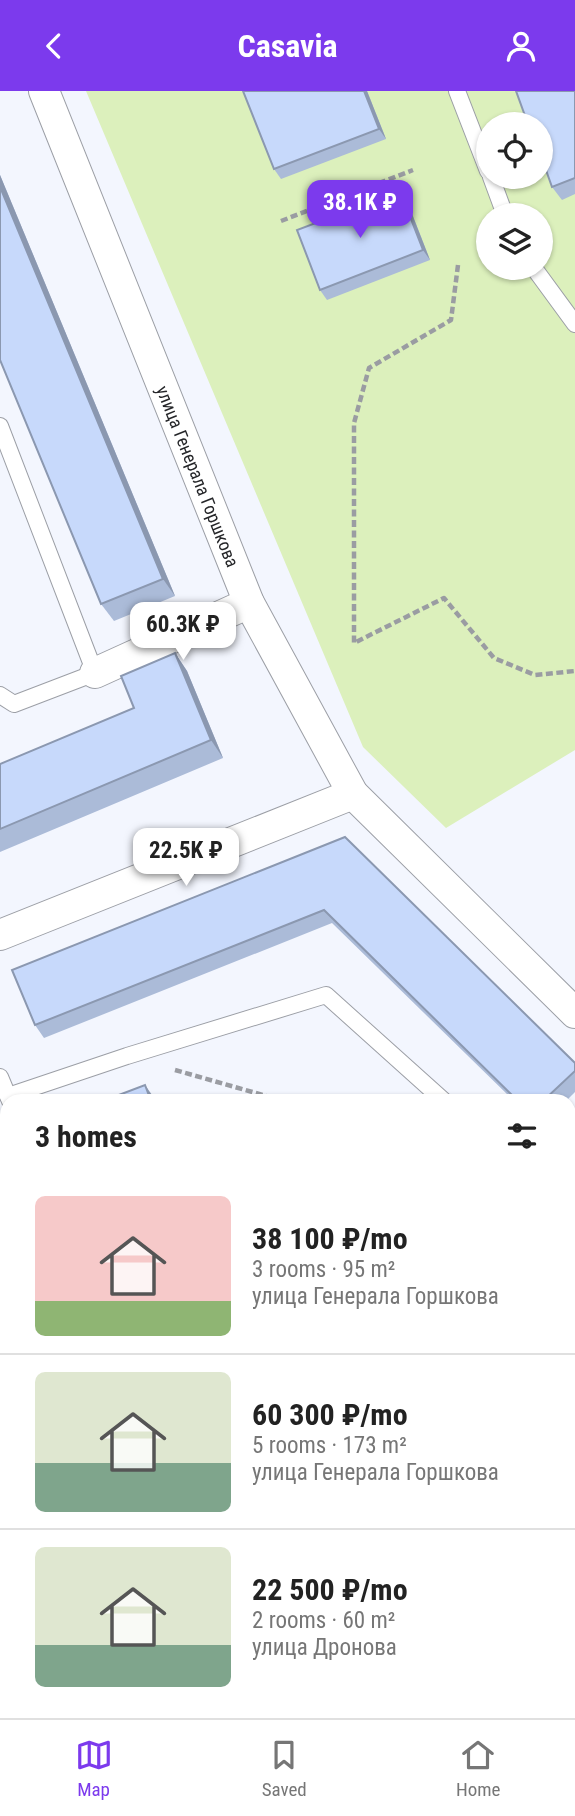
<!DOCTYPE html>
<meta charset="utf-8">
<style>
:root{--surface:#fff;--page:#f2f2f2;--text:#222;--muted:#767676;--line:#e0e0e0;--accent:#7c3aed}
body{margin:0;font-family:"Roboto Condensed",sans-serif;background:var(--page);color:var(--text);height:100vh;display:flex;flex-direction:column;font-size:26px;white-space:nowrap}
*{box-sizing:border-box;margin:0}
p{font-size:23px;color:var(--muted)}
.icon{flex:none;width:38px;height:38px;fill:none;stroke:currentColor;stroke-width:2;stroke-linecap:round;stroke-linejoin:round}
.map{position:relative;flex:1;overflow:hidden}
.details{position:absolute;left:0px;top:1003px;width:576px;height:625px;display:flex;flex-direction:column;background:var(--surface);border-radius:21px 21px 0 0;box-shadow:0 2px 5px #0004}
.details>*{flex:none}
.fabs{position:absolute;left:476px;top:21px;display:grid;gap:14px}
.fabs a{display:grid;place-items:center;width:77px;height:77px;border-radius:50%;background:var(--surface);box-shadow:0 2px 5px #0004;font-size:35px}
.price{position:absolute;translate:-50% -60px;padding:0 16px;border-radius:14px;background:#fff;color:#222;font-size:23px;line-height:46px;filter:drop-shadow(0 2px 4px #0008)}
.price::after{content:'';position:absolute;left:50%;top:42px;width:21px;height:16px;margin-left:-10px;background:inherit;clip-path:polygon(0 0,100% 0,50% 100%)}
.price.on{background:var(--accent);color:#fff}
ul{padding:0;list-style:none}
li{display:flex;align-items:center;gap:21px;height:175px;padding:0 35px}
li+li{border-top:2px solid var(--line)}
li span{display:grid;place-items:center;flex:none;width:196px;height:140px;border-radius:10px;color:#555}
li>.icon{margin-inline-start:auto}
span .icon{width:84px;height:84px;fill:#fffc;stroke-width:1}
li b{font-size:30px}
h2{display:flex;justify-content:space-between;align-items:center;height:84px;padding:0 35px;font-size:30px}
header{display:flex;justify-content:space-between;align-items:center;height:91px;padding:0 35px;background:var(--accent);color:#fff;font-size:32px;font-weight:700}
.menu{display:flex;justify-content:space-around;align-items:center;height:98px;border-top:2px solid var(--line);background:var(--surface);font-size:19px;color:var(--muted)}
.menu a{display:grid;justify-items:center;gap:4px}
.menu .on{color:var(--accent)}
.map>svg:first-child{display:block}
.green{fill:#dcf0bc;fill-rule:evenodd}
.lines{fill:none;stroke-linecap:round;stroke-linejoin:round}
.lane-casing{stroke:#9c9fa6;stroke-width:18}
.street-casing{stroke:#9c9fa6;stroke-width:32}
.path{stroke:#9a9ca2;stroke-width:4.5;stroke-dasharray:7 3.5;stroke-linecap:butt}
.lane{stroke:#fff;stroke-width:16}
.street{stroke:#fff;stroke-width:30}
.wall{fill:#abbbd8}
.shaded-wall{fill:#8b98b0}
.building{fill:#c7d9fb;stroke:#8b98b0;stroke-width:2}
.labels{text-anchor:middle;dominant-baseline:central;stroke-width:5;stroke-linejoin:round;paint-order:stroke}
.street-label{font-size:18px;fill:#252629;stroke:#fff}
</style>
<header><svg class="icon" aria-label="back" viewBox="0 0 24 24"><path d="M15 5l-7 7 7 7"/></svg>Casavia<svg class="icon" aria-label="person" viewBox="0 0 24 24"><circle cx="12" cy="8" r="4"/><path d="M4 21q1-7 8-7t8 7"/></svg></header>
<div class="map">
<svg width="575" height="1627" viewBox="0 0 575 1627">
<rect width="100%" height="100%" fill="#f3f6fe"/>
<!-- green -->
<g class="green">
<path d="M86,0H575V659L446,737L363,656ZM488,33H541V86H488ZM488,124H541V177H488Z"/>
<path d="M575,1599V1627H545L552,1621L569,1620V1605Z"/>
</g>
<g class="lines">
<!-- lane casing -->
<g class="lane-casing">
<g id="lane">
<path d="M457,0L488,80"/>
<path d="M491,86L505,124"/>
<path d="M534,177L575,233"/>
<path d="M0,335L95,582L14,613L0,604"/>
<path d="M0,986L10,1010"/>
<path d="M8,1005L127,965L326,904L444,1010"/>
<path d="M569,1134L575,1128"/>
<path d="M569,1494L575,1501"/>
<path d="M0,1571L7,1568"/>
<path d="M569,1585L575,1579"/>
<path d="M336,1620L339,1627"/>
<path d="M526,1627L533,1620"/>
</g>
</g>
<!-- street casing -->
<g class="street-casing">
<g id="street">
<path id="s1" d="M44,0L249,512L353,703L575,922"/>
<path d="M95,582L249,512"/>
<path d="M0,844L353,703"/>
<path d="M569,1392L575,1386"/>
<path d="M263,1627L279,1620"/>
</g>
</g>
<!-- path -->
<g class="path">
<path d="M281,130L413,79"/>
<path d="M458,174L451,229L369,277L354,332V552L444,507L494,567L535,584L575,580"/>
<path d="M175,979L284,1010"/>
</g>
<!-- lane -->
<use href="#lane" class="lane"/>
<!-- street -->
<use href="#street" class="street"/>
</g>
<!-- wall -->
<g class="wall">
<path d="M243,0H367L386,48L281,88L274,78Z"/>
<path d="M575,0V103L562,109L552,96Z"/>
<path d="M0,84L175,505L114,530L101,513L0,269Z"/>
<path d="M407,110L430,169L327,209L320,199Z"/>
<path d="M175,562L187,580L223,667L0,761V673L134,617Z"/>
<path d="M345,746L575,972V1001L566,1010H514L332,832L44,947L35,934Z"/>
<path d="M575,1173V1268L569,1262V1179Z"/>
<path d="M0,1313L7,1323V1406L0,1408Z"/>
<path d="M391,1620H483L476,1627H395Z"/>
</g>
<!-- shaded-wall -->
<g class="shaded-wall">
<path d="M364,0H367L386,48L379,38Z"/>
<path d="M0,84L175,505L163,488L0,96Z"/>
<path d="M400,100L407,110L430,169L423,159Z"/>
<path d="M175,562L187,580L223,667L211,649Z"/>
<path d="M145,994L152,1004L154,1010H151Z"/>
<path d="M0,1313L7,1323V1332L0,1315Z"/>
<path d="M46,1620H49L52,1627H49Z"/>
</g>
<!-- building -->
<g class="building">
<path d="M243,0H364L379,38L274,78Z"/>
<path d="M516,0H575V87L552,96L541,65V33H528Z"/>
<path d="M0,96L163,488L101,513L0,269Z"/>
<path d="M400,100L423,159L320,199L297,139Z"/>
<path d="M175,562L211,649L0,738V673L134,617L121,585Z"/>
<path d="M345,746L575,972V980L543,1010H518L324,819L35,934L12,879Z"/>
<path d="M145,994L151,1010H103Z"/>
<path d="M575,1173V1264L569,1258V1179Z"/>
<path d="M0,1315L7,1332V1389L0,1392Z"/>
<path d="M7,1593V1620H46L49,1627H0V1595Z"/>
<path d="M391,1620H465L458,1627H397Z"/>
</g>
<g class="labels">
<!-- street labels -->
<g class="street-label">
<text stroke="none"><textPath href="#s1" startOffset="415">улица Генерала Горшкова</textPath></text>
</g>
</g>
</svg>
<div class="fabs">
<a><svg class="icon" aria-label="locate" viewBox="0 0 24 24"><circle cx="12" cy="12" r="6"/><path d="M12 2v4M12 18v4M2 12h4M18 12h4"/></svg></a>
<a><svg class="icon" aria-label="layers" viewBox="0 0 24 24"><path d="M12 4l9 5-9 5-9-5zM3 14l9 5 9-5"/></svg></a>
</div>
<b class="price on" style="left:360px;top:149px">38.1K ₽</b>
<b class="price" style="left:183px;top:571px">60.3K ₽</b>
<b class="price" style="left:186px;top:797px">22.5K ₽</b>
<section class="details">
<h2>3 homes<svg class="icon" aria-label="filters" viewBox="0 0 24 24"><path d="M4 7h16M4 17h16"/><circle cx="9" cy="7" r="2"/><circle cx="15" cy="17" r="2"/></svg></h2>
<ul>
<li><span style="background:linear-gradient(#f6c9c9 75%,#8fb573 0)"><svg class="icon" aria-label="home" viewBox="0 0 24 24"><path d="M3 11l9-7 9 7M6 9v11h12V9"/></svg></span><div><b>38 100 ₽/mo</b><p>3 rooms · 95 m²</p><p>улица Генерала Горшкова</p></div></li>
<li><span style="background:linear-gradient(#dfe7d0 65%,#7fa58c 0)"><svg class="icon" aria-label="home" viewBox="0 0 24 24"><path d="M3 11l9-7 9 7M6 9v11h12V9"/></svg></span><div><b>60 300 ₽/mo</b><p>5 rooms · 173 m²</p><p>улица Генерала Горшкова</p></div></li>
<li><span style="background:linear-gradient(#dfe7d0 70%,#7fa58c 0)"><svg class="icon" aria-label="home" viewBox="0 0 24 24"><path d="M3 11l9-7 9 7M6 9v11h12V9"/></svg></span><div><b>22 500 ₽/mo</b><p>2 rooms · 60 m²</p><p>улица Дронова</p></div></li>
</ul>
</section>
</div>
<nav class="menu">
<a class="on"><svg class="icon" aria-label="map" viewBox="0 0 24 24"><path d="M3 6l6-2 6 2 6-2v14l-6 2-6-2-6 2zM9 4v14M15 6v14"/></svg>Map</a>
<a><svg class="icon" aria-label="saved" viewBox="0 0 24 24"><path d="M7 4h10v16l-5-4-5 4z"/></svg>Saved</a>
<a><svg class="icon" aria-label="home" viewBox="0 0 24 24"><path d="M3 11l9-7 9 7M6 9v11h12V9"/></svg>Home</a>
</nav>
